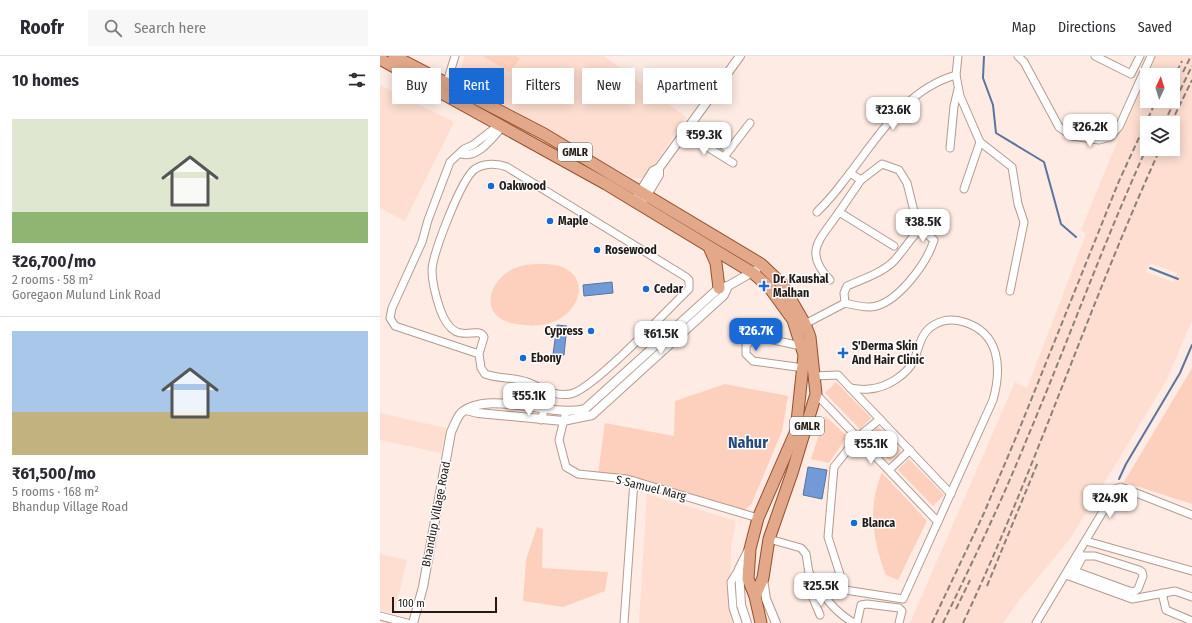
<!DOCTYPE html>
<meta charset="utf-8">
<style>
:root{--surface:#fff;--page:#f7f7f7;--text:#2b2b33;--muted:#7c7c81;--line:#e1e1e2;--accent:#196ad4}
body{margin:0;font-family:"Fira Sans Condensed",sans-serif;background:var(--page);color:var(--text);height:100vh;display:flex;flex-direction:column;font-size:15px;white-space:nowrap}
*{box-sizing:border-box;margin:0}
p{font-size:13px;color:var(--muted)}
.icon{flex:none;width:22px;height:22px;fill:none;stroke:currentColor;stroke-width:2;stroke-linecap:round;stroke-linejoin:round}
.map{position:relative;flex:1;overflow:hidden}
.drawer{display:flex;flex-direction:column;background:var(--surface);width:380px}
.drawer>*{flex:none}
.banner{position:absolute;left:12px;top:12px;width:380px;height:36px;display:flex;gap:8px}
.needle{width:26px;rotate:4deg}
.fabs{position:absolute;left:760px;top:12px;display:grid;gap:8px}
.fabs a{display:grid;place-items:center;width:40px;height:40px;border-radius:0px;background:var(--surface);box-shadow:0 2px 10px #0003;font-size:20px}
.scale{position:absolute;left:12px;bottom:10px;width:105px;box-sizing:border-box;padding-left:4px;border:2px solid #241a15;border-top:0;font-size:11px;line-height:14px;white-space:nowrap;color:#241a15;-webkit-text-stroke:3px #fdfdfd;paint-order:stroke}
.price{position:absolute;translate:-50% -34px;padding:0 9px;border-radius:8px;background:#fff;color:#222;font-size:13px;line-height:26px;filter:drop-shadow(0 1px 2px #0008)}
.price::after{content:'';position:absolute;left:50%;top:24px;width:12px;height:9px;margin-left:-6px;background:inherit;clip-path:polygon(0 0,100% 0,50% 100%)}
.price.current{background:var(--accent);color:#fff}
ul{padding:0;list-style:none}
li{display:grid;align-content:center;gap:8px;height:212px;padding:0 12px}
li+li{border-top:1px solid var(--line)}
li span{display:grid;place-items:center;height:124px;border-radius:0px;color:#555}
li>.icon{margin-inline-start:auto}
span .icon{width:72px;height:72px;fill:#fffc;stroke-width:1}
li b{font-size:17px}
h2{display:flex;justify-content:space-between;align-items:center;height:48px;padding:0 12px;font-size:17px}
.pill{padding:0 14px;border-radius:0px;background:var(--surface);box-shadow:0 2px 10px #0003;font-size:14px;line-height:36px}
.pill.current{background:var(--accent);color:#fff}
header{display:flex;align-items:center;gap:24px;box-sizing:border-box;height:56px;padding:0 20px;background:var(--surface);border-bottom:1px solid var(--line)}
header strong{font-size:19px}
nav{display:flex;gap:22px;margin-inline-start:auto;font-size:14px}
.search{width:280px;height:36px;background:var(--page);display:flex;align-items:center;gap:10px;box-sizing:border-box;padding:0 14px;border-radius:0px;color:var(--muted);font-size:15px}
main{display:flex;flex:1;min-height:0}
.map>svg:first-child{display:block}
.built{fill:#fdded0;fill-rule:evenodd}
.green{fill:#fcd0bc}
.water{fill:#719ad6;stroke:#5a749c}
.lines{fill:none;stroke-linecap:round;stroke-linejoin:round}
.stream{stroke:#5a749c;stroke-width:2}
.minor-casing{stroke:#b79a8d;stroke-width:9}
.tertiary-casing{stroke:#b79a8d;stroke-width:10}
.primary-casing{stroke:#94512e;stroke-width:13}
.minor{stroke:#fff;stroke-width:7}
.tertiary{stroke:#fff;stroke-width:8}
.primary{stroke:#e3a88a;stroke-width:11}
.rail{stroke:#8e7f79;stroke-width:2;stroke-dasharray:6 3;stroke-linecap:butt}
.poi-dot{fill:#196ad4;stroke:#fdfdfd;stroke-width:1.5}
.labels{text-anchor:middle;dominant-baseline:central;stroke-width:3;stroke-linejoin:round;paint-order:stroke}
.shield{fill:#fdfdfd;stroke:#655e5b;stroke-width:1}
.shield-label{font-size:11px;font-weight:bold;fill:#241a15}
.poi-label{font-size:12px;font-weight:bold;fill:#241a15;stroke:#fdfdfd;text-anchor:start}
.street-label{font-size:12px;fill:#241a15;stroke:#fdfdfd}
.district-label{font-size:16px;font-weight:bold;fill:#254a80;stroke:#fdfdfd}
</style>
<header>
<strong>Roofr</strong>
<div class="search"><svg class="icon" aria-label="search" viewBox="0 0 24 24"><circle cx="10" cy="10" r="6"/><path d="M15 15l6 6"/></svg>Search here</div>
<nav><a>Map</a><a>Directions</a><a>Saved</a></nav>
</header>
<main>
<section class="drawer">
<h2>10 homes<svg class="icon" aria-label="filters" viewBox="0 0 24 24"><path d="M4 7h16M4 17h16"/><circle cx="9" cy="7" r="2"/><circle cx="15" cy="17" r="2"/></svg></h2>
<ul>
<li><span style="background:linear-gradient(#dfe7d0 75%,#8fb573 0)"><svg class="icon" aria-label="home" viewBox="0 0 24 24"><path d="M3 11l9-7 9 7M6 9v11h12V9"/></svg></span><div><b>₹26,700/mo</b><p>2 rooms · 58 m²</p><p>Goregaon Mulund Link Road</p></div></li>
<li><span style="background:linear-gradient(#a9c7e8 65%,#c2b280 0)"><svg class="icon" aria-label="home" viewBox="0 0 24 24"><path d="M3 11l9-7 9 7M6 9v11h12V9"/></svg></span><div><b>₹61,500/mo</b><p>5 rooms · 168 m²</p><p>Bhandup Village Road</p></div></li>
</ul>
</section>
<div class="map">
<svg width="812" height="567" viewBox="0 0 812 567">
<rect width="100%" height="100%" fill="#feebe3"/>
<!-- built -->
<g class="built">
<path d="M85,0H103L130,17L140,4L136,0H224L306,61L266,122H252L77,23Z"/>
<path d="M776,0H812V265L785,327L690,483L640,543L623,567H530L635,326L647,332L706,178L701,174L727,110L767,19V45H793V19H767ZM767,67H793V93H767ZM770,207L797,217L793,226L766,216Z"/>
<path d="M0,29L74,66L25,165L0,152Z"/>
<path d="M0,357L66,372L61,397L0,384Z"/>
<path d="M267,438L356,465L351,492L350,528L352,567H259Z"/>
<path d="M0,498L27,504L14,558L0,554Z"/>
</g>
<!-- green -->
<g class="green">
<path d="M103,0H136L140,3L130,17Z"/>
<path d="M165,208C169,208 175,209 180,210C212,222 199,256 173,266C160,271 144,270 131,267C98,258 109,223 135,212C144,208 155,208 165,208Z"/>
<path d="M812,312V448L744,426Z"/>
<path d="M456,326L491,362L480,373L445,337Z"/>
<path d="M345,328L408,340L402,375L372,447L365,454L252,422L218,418L225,367L294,380L295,345Z"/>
<path d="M445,360L467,380L449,407L431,403Z"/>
<path d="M498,371L521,395L510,405L487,381Z"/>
<path d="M529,403L564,439L553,450L518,414Z"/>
<path d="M502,417L547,465L518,524L506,519C493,486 487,450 502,417Z"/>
<path d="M157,471L163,473L162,512L228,516L225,535L183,551L143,545L146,504Z"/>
</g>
<!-- water -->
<g class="water">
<path d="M232,226L233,237L204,240L203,229Z"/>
<path d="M177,269L187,270L184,299L173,298Z"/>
<path d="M428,411L447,414L442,443L423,439Z"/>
</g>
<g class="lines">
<!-- stream -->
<g class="stream">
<path d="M604,0L603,22L613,49L616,77L664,106L681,168L696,181"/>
<path d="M770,212L798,223"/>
<path d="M739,423L746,408L800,317L812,289"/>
</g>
<!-- minor casing -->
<g class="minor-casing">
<g id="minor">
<path d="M638,0L644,6L679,71L692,80L719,84L730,81L739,71L771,0"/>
<path d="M715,0L751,18L760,0"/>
<path d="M576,19L580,40L600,86L632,111L638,148L644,166L630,235"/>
<path d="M67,26L75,0"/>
<path d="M332,71L331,80L333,83L349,93"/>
<path d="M305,77L353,107"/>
<path d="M570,92L574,50L578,33"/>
<path d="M81,98C98,103 113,81 123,70"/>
<path d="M344,101L370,67"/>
<path d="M470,117L481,124L502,108L519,114L527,127L537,167"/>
<path d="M481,124L459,156L514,190"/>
<path d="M584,133L600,86"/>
<path d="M437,156C446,147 455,137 463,126C495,86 523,34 576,19L578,0"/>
<path d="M450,224C422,195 441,183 459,156"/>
<path d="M425,268L465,247L464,237L467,230C483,223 502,217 514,205C523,195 530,183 540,173L554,184C547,207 516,250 490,251C482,251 473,249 465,247"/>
<path d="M421,290L374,280L366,290V298L373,305L424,312"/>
<path d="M99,298L104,281C97,267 75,295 60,253C56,241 52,227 52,214C53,197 81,123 95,113C104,107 117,107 127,111L306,221L309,224V233C289,252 211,336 190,338C173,341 161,331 147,326C134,321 118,323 105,318L101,312L99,298L15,270L10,262L12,252L42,186L48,164L70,106L84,93L93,89L120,68"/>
<path d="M434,320L458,319L571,438"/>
<path d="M470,332C476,333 483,334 489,333C506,332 528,319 535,302C539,290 542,275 554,269C564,263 574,263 584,266C620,277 622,312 613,344L523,543L465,534L448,481L454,411L478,381L500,363"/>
<path d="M162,338L161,344L163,352"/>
<path d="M436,338L558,466"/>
<path d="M186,355L179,384L186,411L198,418L247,423L378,462"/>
<path d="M161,364L169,339"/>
<path d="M509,414L530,394"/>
<path d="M389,483L421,492L426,498L433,542L440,559"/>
<path d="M706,485L812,515"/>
<path d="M689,513L749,535L754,536L758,533L763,520L762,516L759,514L715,500H697"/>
<path d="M695,515L703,500"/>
<path d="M430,518C443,539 453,555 474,567"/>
<path d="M686,519L752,543L795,535L812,541"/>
<path d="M782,537L786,554L812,565"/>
<path d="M0,560L27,567"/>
<path d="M244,567L254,425"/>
<path d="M358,567L353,552L351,526L359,513"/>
<path d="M477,567L481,549L487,548L519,552L522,555L519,567"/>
<path d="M656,567L737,432L741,431L812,459"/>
</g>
</g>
<!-- tertiary casing -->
<g class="tertiary-casing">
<g id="tertiary">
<path d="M258,139L273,115L279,112"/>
<path d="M264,144L279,119V112L360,0"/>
<path d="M86,354L98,357L183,365L212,359L344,239L348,230"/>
<path d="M383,523L386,543L396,567"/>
<path d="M33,567L43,531L71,376C74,370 77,361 81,357C108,333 172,362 205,353L339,232L348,230L376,214"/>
<path d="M367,567L361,549L359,513L368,495"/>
</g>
</g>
<!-- primary casing -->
<g class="primary-casing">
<g id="primary">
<path d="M14,0L164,78L381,208L402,228L425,268L430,281L436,338L412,417L389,483L383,522L375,540"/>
<path d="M0,3L226,128L373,217L389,231L413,264L424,299L416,375L378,462L370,493L368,523L375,540L381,567"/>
<path d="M329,191L336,207L339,232"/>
</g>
</g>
<!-- minor -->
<use href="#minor" class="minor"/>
<!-- tertiary -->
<use href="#tertiary" class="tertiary"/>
<!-- primary -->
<use href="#primary" class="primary"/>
<!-- rail -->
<g class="rail">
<path d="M803,16L811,0"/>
<path d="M793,23L802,5"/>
<path d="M784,67L812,10"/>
<path d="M791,67L812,24"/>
<path d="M793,76L799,62"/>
<path d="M607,530L658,406"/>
<path d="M576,553L590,524"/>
<path d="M552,567L604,457L637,379L739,125L776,45"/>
<path d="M563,567C592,507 621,447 646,385C687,288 723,188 767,91"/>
<path d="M583,567C656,412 709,249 780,93"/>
</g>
</g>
<!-- markers -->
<g class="poi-dot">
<circle cx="111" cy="130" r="4"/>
<circle cx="170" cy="165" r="4"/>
<circle cx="217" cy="194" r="4"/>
<path d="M382 224h4v4h4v4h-4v4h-4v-4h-4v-4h4z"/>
<circle cx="266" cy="233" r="4"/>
<circle cx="211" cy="275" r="4"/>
<path d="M461 291h4v4h4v4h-4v4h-4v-4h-4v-4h4z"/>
<circle cx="143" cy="302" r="4"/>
<circle cx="474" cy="467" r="4"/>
</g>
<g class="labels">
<!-- shield labels -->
<g class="shield">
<rect x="178" y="87" width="34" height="18" rx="3"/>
<rect x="410" y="361" width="34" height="18" rx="3"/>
</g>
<g class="shield-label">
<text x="195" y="96">GMLR</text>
<text x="427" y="370">GMLR</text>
</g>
<!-- poi labels -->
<g class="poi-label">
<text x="119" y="130">Oakwood</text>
<text x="178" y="165">Maple</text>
<text x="225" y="194">Rosewood</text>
<text x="393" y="223">Dr. Kaushal<tspan x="393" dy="14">Malhan</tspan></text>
<text x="274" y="233">Cedar</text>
<text x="203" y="275" text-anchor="end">Cypress</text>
<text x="472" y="290">S'Derma Skin<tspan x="472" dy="14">And Hair Clinic</tspan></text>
<text x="151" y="302">Ebony</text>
<text x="482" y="467">Blanca</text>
</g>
<!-- street labels -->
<g class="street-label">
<text transform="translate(271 432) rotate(14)">S Samuel Marg</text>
<text transform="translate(56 458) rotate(-79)">Bhandup Village Road</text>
</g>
<!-- district labels -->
<g class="district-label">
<text x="368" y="386">Nahur</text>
</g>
</g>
</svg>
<div class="fabs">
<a><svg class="needle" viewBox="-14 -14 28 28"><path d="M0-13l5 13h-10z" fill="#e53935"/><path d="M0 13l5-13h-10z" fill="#7c7c81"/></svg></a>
<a><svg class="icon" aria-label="layers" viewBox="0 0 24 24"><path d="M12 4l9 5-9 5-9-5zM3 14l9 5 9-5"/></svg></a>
</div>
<div class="scale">100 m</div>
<b class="price" style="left:513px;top:75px">₹23.6K</b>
<b class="price" style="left:710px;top:92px">₹26.2K</b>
<b class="price" style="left:324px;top:100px">₹59.3K</b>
<b class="price" style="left:543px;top:187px">₹38.5K</b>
<b class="price current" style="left:376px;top:296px">₹26.7K</b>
<b class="price" style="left:281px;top:299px">₹61.5K</b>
<b class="price" style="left:149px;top:361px">₹55.1K</b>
<b class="price" style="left:491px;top:409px">₹55.1K</b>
<b class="price" style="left:730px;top:463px">₹24.9K</b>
<b class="price" style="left:441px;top:551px">₹25.5K</b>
<div class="banner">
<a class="pill">Buy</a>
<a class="pill current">Rent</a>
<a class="pill">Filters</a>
<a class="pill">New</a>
<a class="pill">Apartment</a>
</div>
</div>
</main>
